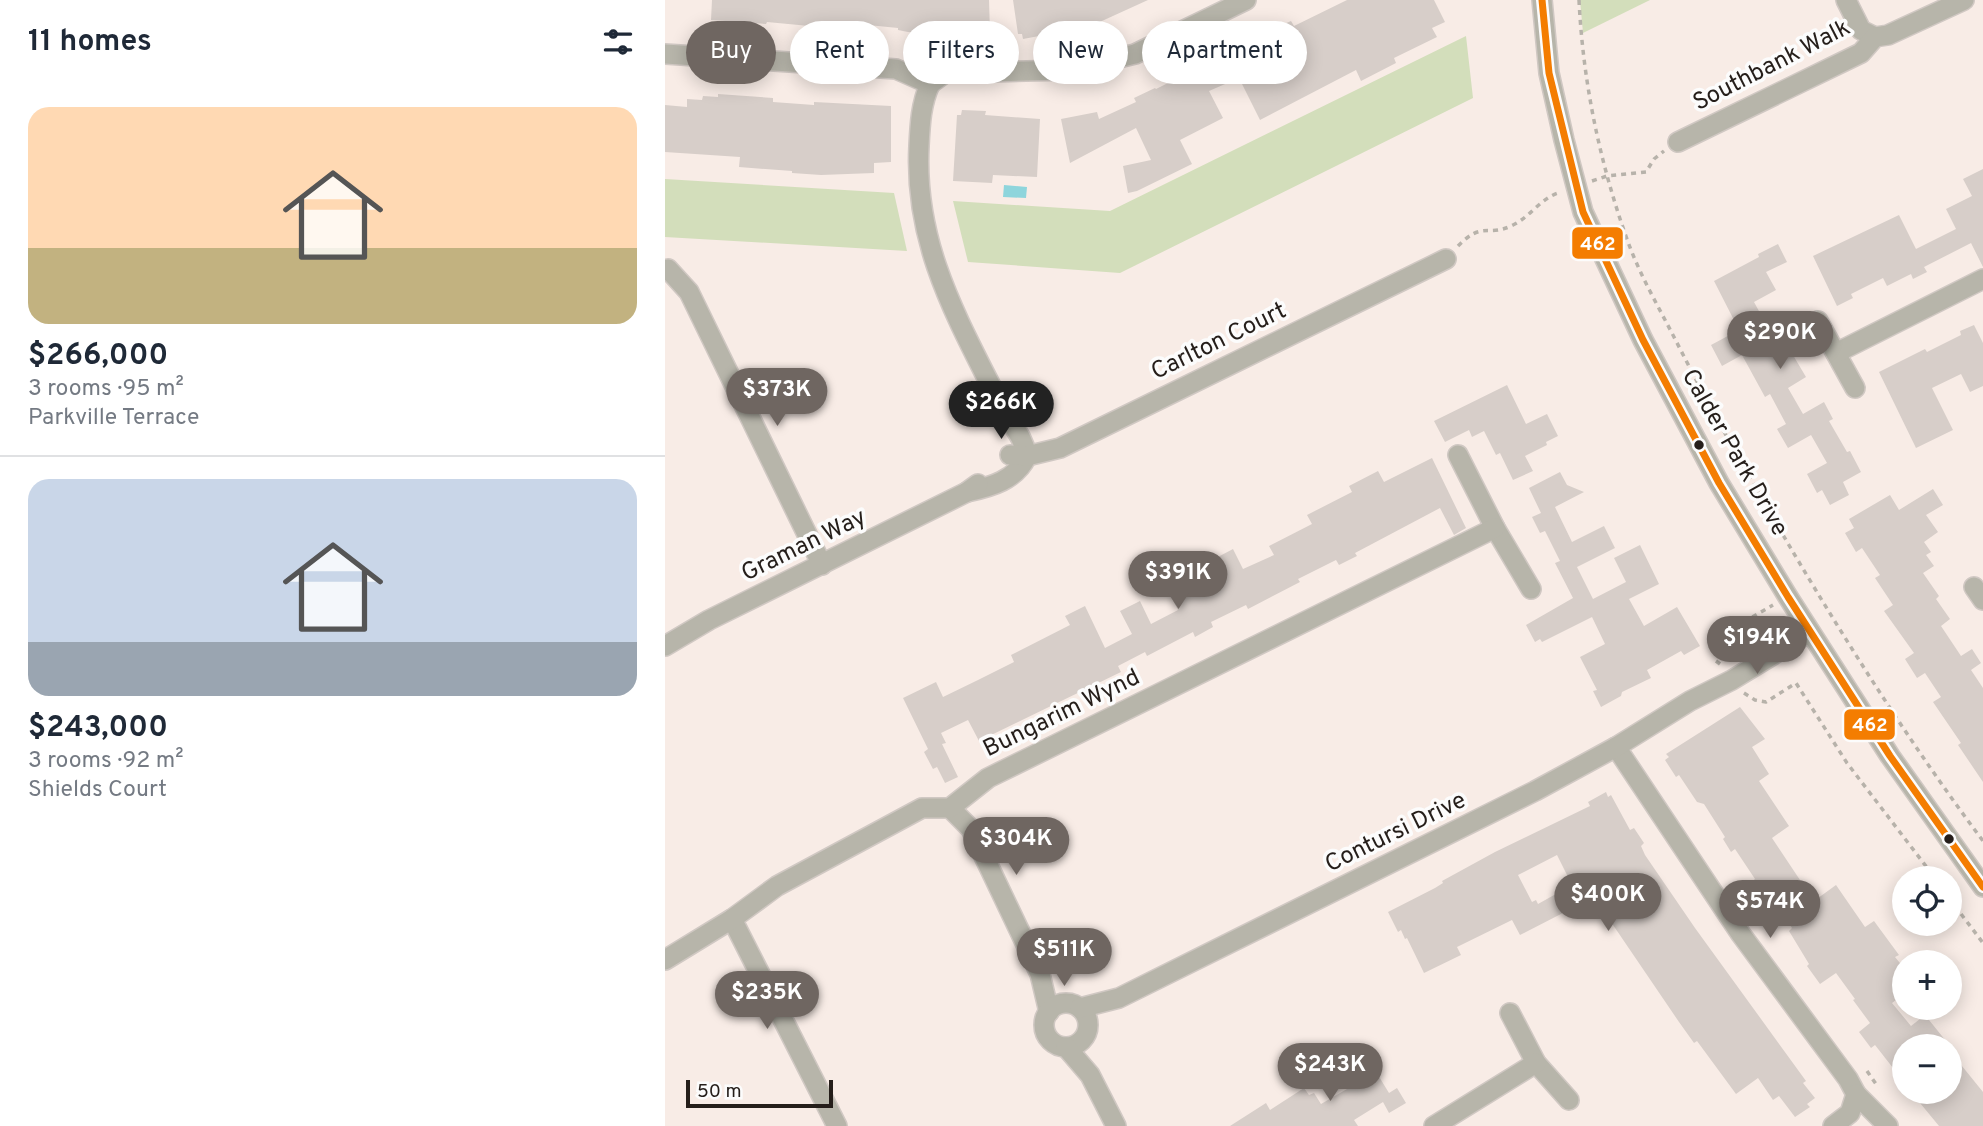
<!DOCTYPE html>
<meta charset="utf-8">
<style>
:root{--surface:#fff;--page:#f2f2f3;--text:#1f2937;--muted:#747a83;--line:#e0e1e3;--accent:#6f6661}
body{margin:0;font-family:Overpass,sans-serif;background:var(--page);color:var(--text);height:100vh;display:flex;flex-direction:column;font-size:26px;white-space:nowrap}
*{box-sizing:border-box;margin:0}
p{font-size:23px;color:var(--muted)}
.icon{flex:none;width:38px;height:38px;fill:none;stroke:currentColor;stroke-width:2;stroke-linecap:round;stroke-linejoin:round}
.map{position:relative;flex:1;overflow:hidden}
.sheet{display:flex;flex-direction:column;background:var(--surface);width:665px}
.sheet>*{flex:none}
.hud{position:absolute;left:21px;top:21px;width:665px;height:63px;display:flex;gap:14px}
.buttons{position:absolute;left:1227px;top:866px;display:grid;gap:14px}
.buttons a{display:grid;place-items:center;width:70px;height:70px;border-radius:50%;background:var(--surface);box-shadow:0 4px 18px #0003;font-size:35px}
.scale{position:absolute;left:21px;bottom:18px;width:147px;box-sizing:border-box;padding-left:7px;border:4px solid #251e1a;border-top:0;font-size:19px;line-height:24px;white-space:nowrap;color:#251e1a;-webkit-text-stroke:5px #fcfcfc;paint-order:stroke}
.price{position:absolute;translate:-50% -60px;padding:0 16px;border-radius:24px;background:var(--accent);color:#fff;font-size:23px;line-height:46px;filter:drop-shadow(0 2px 4px #0008)}
.price::after{content:'';position:absolute;left:50%;top:42px;width:21px;height:16px;margin-left:-10px;background:inherit;clip-path:polygon(0 0,100% 0,50% 100%)}
.price.on{background:#222;color:#fff}
ul{padding:0;list-style:none}
li{display:grid;align-content:center;gap:14px;height:371px;padding:0 28px}
li+li{border-top:2px solid var(--line)}
li span{display:grid;place-items:center;height:217px;border-radius:21px;color:#555}
li>.icon{margin-inline-start:auto}
span .icon{width:126px;height:126px;fill:#fffc;stroke-width:1}
li b{font-size:30px}
h2{display:flex;justify-content:space-between;align-items:center;height:84px;padding:0 28px;font-size:30px}
.pill{padding:0 24px;border-radius:32px;background:var(--surface);box-shadow:0 4px 18px #0003;font-size:24px;line-height:63px}
.pill.on{background:var(--accent);color:#fff}
main{display:flex;flex:1;min-height:0}
.map>svg:first-child{display:block}
.green{fill:#d3debb}
.water{fill:#8ed5dc}
.building{fill:#d7cec9;fill-rule:evenodd}
.lines{fill:none;stroke-linecap:round;stroke-linejoin:round}
.minor-casing{stroke:#d0c8c3;stroke-width:22}
.path{stroke:#b7b2aa;stroke-width:3.5;stroke-dasharray:5 5;stroke-linecap:butt}
.minor{stroke:#b7b5aa;stroke-width:19}
.bus-1-casing{stroke:#fcfcfc;stroke-width:12}
.bus-1{stroke:#f47d01;stroke-width:7}
.bus-dot{fill:#251e1a;stroke:#fcfcfc;stroke-width:2.5}
.labels{text-anchor:middle;dominant-baseline:central;stroke-width:7;stroke-linejoin:round;paint-order:stroke}
.street-label{font-size:24px;fill:#251e1a;stroke:#fcfcfc}
.line-badge{stroke:#fcfcfc;stroke-width:2.5}
.badge-label{font-size:19px;text-anchor:middle;font-weight:bold;fill:#fff}
</style>
<main>
<section class="sheet">
<h2>11 homes<svg class="icon" aria-label="filters" viewBox="0 0 24 24"><path d="M4 7h16M4 17h16"/><circle cx="9" cy="7" r="2"/><circle cx="15" cy="17" r="2"/></svg></h2>
<ul>
<li><span style="background:linear-gradient(#ffd9b3 65%,#c2b280 0)"><svg class="icon" aria-label="home" viewBox="0 0 24 24"><path d="M3 11l9-7 9 7M6 9v11h12V9"/></svg></span><div><b>$266,000</b><p>3 rooms · 95 m²</p><p>Parkville Terrace</p></div></li>
<li><span style="background:linear-gradient(#c9d6e8 75%,#9aa5b1 0)"><svg class="icon" aria-label="home" viewBox="0 0 24 24"><path d="M3 11l9-7 9 7M6 9v11h12V9"/></svg></span><div><b>$243,000</b><p>3 rooms · 92 m²</p><p>Shields Court</p></div></li>
</ul>
</section>
<div class="map">
<svg width="1318" height="1126" viewBox="0 0 1318 1126">
<rect width="100%" height="100%" fill="#f8ece6"/>
<!-- green -->
<g class="green">
<path d="M915,0H985L918,33Z"/>
<path d="M801,36L808,98L455,273L303,262L288,201L445,211Z"/>
<path d="M0,179L229,193L242,251L0,237Z"/>
</g>
<!-- water -->
<path class="water" d="M339,185L362,187L361,198L338,197Z"/>
<!-- building -->
<g class="building">
<path d="M47,0H324L325,33L304,35V30L258,27V33L243,32L233,30V28L173,22H167V25L155,24V27L102,22L101,24L46,20Z"/>
<path d="M348,0H483L415,31L413,25L381,31V33L374,34V36L358,39L357,34H353Z"/>
<path d="M682,0H769L780,22L767,28L772,37L729,58L731,63L696,81L691,70L595,120L574,78L544,91L558,118L515,140L527,164L472,191L463,193L458,166L486,160L471,128L405,163L396,119L432,112L434,119L471,102L469,98L490,88L491,89L533,68L535,73L575,53L572,48L610,32L608,29L626,21L629,26Z"/>
<path d="M53,94L108,98V102L149,105V102L226,106V162L209,163V173L156,175L127,173V171L74,167L75,157L0,152V105L22,107V99L37,100L38,96L53,97Z"/>
<path d="M297,110L321,111L320,115L375,119L372,177L328,175L327,183L288,181L292,115H296Z"/>
<path d="M1318,169V267L1306,243L1259,267L1262,272L1248,279L1246,274L1222,286L1218,278L1186,294L1188,298L1172,306L1148,256L1234,215L1251,249L1291,229L1281,209L1307,196L1298,179Z"/>
<path d="M1113,244L1122,262L1101,272L1111,290L1089,302L1107,335L1119,329L1130,348L1125,350L1141,377L1123,388L1138,414L1159,402L1168,419L1164,421L1182,452L1185,451L1196,472L1178,482L1184,495L1165,505L1157,490L1152,493L1142,474L1162,463L1146,435L1123,448L1112,429L1121,424L1105,394L1100,397L1077,355L1057,366L1046,345L1074,330L1049,281L1094,257L1093,254Z"/>
<path d="M1309,325L1318,343V386L1305,392L1296,374L1267,388L1288,430L1251,448L1214,372L1260,349L1262,352L1296,335L1295,331Z"/>
<path d="M842,385L861,424L882,414L893,436L881,442L882,445L860,456L868,471L848,480L835,453L831,455L819,431L807,437L804,430L780,442L769,421Z"/>
<path d="M767,458L801,528L789,535L775,508L690,553L692,556L674,565L671,560L633,579L635,582L583,609L581,605L546,622L548,627L530,637L528,632L482,656L480,652L453,666L456,672L314,741L303,720L276,733L281,743L277,744L293,777L280,783L272,767L268,769L259,752L263,749L238,698L271,682L278,697L313,680L349,662L346,655L405,625L400,616L420,606L440,648L467,634L455,611L475,601L486,624L513,610L500,585L568,549L578,569L609,555L604,546L647,524L642,515L687,492L684,486L713,471L719,482Z"/>
<path d="M895,472L902,485L919,492L890,507L907,542L939,526L950,548L912,567L928,599L961,582L949,558L975,545L994,584L964,599L979,626L1012,607L1035,646L1019,655L1016,651L982,670L986,678L957,692L956,696L936,707L928,691L932,690L915,657L940,644L927,617L877,642L875,639L870,642L861,625L908,598L890,563L895,561L880,531L875,533L867,517L876,513L864,488Z"/>
<path d="M1268,489L1278,505L1261,515L1273,532L1259,542L1266,552L1261,555L1269,566L1258,573L1274,596L1271,599L1285,619L1276,626L1296,656L1307,649L1316,663L1306,670L1318,688V782L1293,745L1296,743L1268,702L1276,697L1260,673L1252,678L1240,659L1249,653L1219,611L1228,605L1210,578L1215,575L1197,548L1191,552L1180,533L1189,528L1184,519L1225,495L1234,510Z"/>
<path d="M1075,707L1100,739L1087,747L1104,774L1094,781L1124,826L1107,838L1149,901L1171,885L1200,927L1209,921L1234,955L1230,957L1239,968V994L1227,1003L1246,1026L1260,1015L1285,1046H1239V1082L1210,1045L1206,1048L1194,1032L1205,1023L1188,1000L1190,999L1171,973L1155,984L1142,966L1144,964L1124,931L1127,928L1109,901L1100,907L1084,884L1090,879L1070,849L1066,852L1058,839L1060,837L1039,804L1032,802L1014,775L1011,777L1000,760L1004,757L1001,754Z"/>
<path d="M941,792L943,797L946,795L965,830L969,828L979,843L976,846L980,855L1030,928L1141,1081L1138,1083L1150,1098L1142,1104L1145,1107L1130,1117L1114,1096L1108,1100L1093,1078L1071,1094L1032,1041L1029,1043L1014,1022L929,897L855,935L847,920L792,947L796,955L759,973L742,938L740,939L736,930L733,932L723,912L770,888L778,883L777,881L830,852L925,806L923,802ZM892,855L907,885L873,904L871,900L867,902L853,875Z"/>
<path d="M1284,1050L1318,1092V1126H1274L1246,1092H1284Z"/>
<path d="M702,1057L724,1093L732,1088L741,1103L724,1113L718,1102L689,1120L693,1126H565L601,1103L605,1110L639,1088L644,1095L649,1093L656,1104L682,1089L674,1075Z"/>
</g>
<g class="lines">
<!-- minor casing -->
<g class="minor-casing">
<g id="minor">
<path d="M877,0L884,73L899,140L918,212L978,340L1054,483L1123,597L1225,756L1318,887"/>
<path d="M1181,0L1196,30L1210,37"/>
<path d="M0,54L231,69L265,84"/>
<path d="M265,84C256,104 255,124 254,146C249,239 287,309 328,390C332,398 335,406 340,414C350,429 358,437 362,456C351,480 326,487 302,492"/>
<path d="M265,84L280,73L403,70L470,54L581,0"/>
<path d="M1013,142L1196,53L1210,37L1223,35L1299,0"/>
<path d="M3,269L24,292L157,565"/>
<path d="M1153,321L1190,388"/>
<path d="M1171,353L1318,279"/>
<path d="M345,455L362,456L395,448L781,259"/>
<path d="M793,455L830,528L866,589"/>
<path d="M1309,587L1318,600"/>
<path d="M0,646L44,620L302,492L313,484"/>
<path d="M951,747L1075,933L1183,1079L1191,1094L1185,1113L1168,1126"/>
<path d="M285,808L306,829L375,974L384,1012"/>
<path d="M67,919L172,1126"/>
<path d="M0,960L67,919L112,886L257,808H285L323,778L830,528"/>
<circle cx="401" cy="1025" r="22"/>
<path d="M415,1008L454,998L870,791L951,747L1025,701L1067,680L1145,632"/>
<path d="M845,1013L871,1063L904,1100"/>
<path d="M401,1047L425,1075L451,1126"/>
<path d="M1191,1094L1223,1126"/>
<path d="M769,1126L871,1063"/>
</g>
</g>
<!-- path -->
<g class="path">
<path d="M914,0C918,83 935,164 963,242C975,275 993,306 1009,337C1038,394 1068,449 1100,504C1167,620 1238,734 1318,841"/>
<path d="M927,181L942,176L981,172L989,159L999,151"/>
<path d="M793,246C818,220 823,238 848,225C865,217 875,199 893,193"/>
<path d="M1055,664L1051,661V638L1108,605"/>
<path d="M1079,693L1090,700L1101,702L1131,683L1182,763L1270,878"/>
<path d="M1284,898L1318,943"/>
<path d="M1202,1071L1213,1087"/>
</g>
<!-- minor -->
<use href="#minor" class="minor"/>
<!-- bus-1 casing -->
<g class="bus-1-casing">
<path id="bus-1" d="M877,0L884,73L918,212L978,340L1054,483L1123,597L1225,756L1318,887"/>
</g>
<!-- bus-1 -->
<use href="#bus-1" class="bus-1"/>
</g>
<!-- markers -->
<g class="bus-dot">
<circle cx="1034" cy="445" r="6"/>
<circle cx="1284" cy="839" r="6"/>
</g>
<g class="labels">
<!-- street labels -->
<g class="street-label">
<text transform="translate(1107 66) rotate(-27)">Southbank Walk</text>
<text transform="translate(554 342) rotate(-26)">Carlton Court</text>
<text transform="translate(1069 453) rotate(60)">Calder Park Drive</text>
<text transform="translate(139 546) rotate(-26)">Graman Way</text>
<text transform="translate(397 714) rotate(-26)">Bungarim Wynd</text>
<text transform="translate(731 833) rotate(-26)">Contursi Drive</text>
</g>
</g>
<g class="line-badge">
<rect x="906" y="226" width="53" height="34" rx="7" fill="#f47d01"/>
<rect x="1178" y="708" width="53" height="33" rx="7" fill="#f47d01"/>
</g>
<g class="badge-label">
<text x="933" y="250">462</text>
<text x="1205" y="731">462</text>
</g>
</svg>
<div class="buttons">
<a><svg class="icon" aria-label="locate" viewBox="0 0 24 24"><circle cx="12" cy="12" r="6"/><path d="M12 2v4M12 18v4M2 12h4M18 12h4"/></svg></a>
<a>+</a>
<a>−</a>
</div>
<div class="scale">50 m</div>
<b class="price" style="left:1115px;top:371px">$290K</b>
<b class="price" style="left:112px;top:428px">$373K</b>
<b class="price on" style="left:336px;top:441px">$266K</b>
<b class="price" style="left:513px;top:611px">$391K</b>
<b class="price" style="left:1092px;top:676px">$194K</b>
<b class="price" style="left:351px;top:877px">$304K</b>
<b class="price" style="left:943px;top:933px">$400K</b>
<b class="price" style="left:1105px;top:940px">$574K</b>
<b class="price" style="left:399px;top:988px">$511K</b>
<b class="price" style="left:102px;top:1031px">$235K</b>
<b class="price" style="left:665px;top:1103px">$243K</b>
<div class="hud">
<a class="pill on">Buy</a>
<a class="pill">Rent</a>
<a class="pill">Filters</a>
<a class="pill">New</a>
<a class="pill">Apartment</a>
</div>
</div>
</main>
